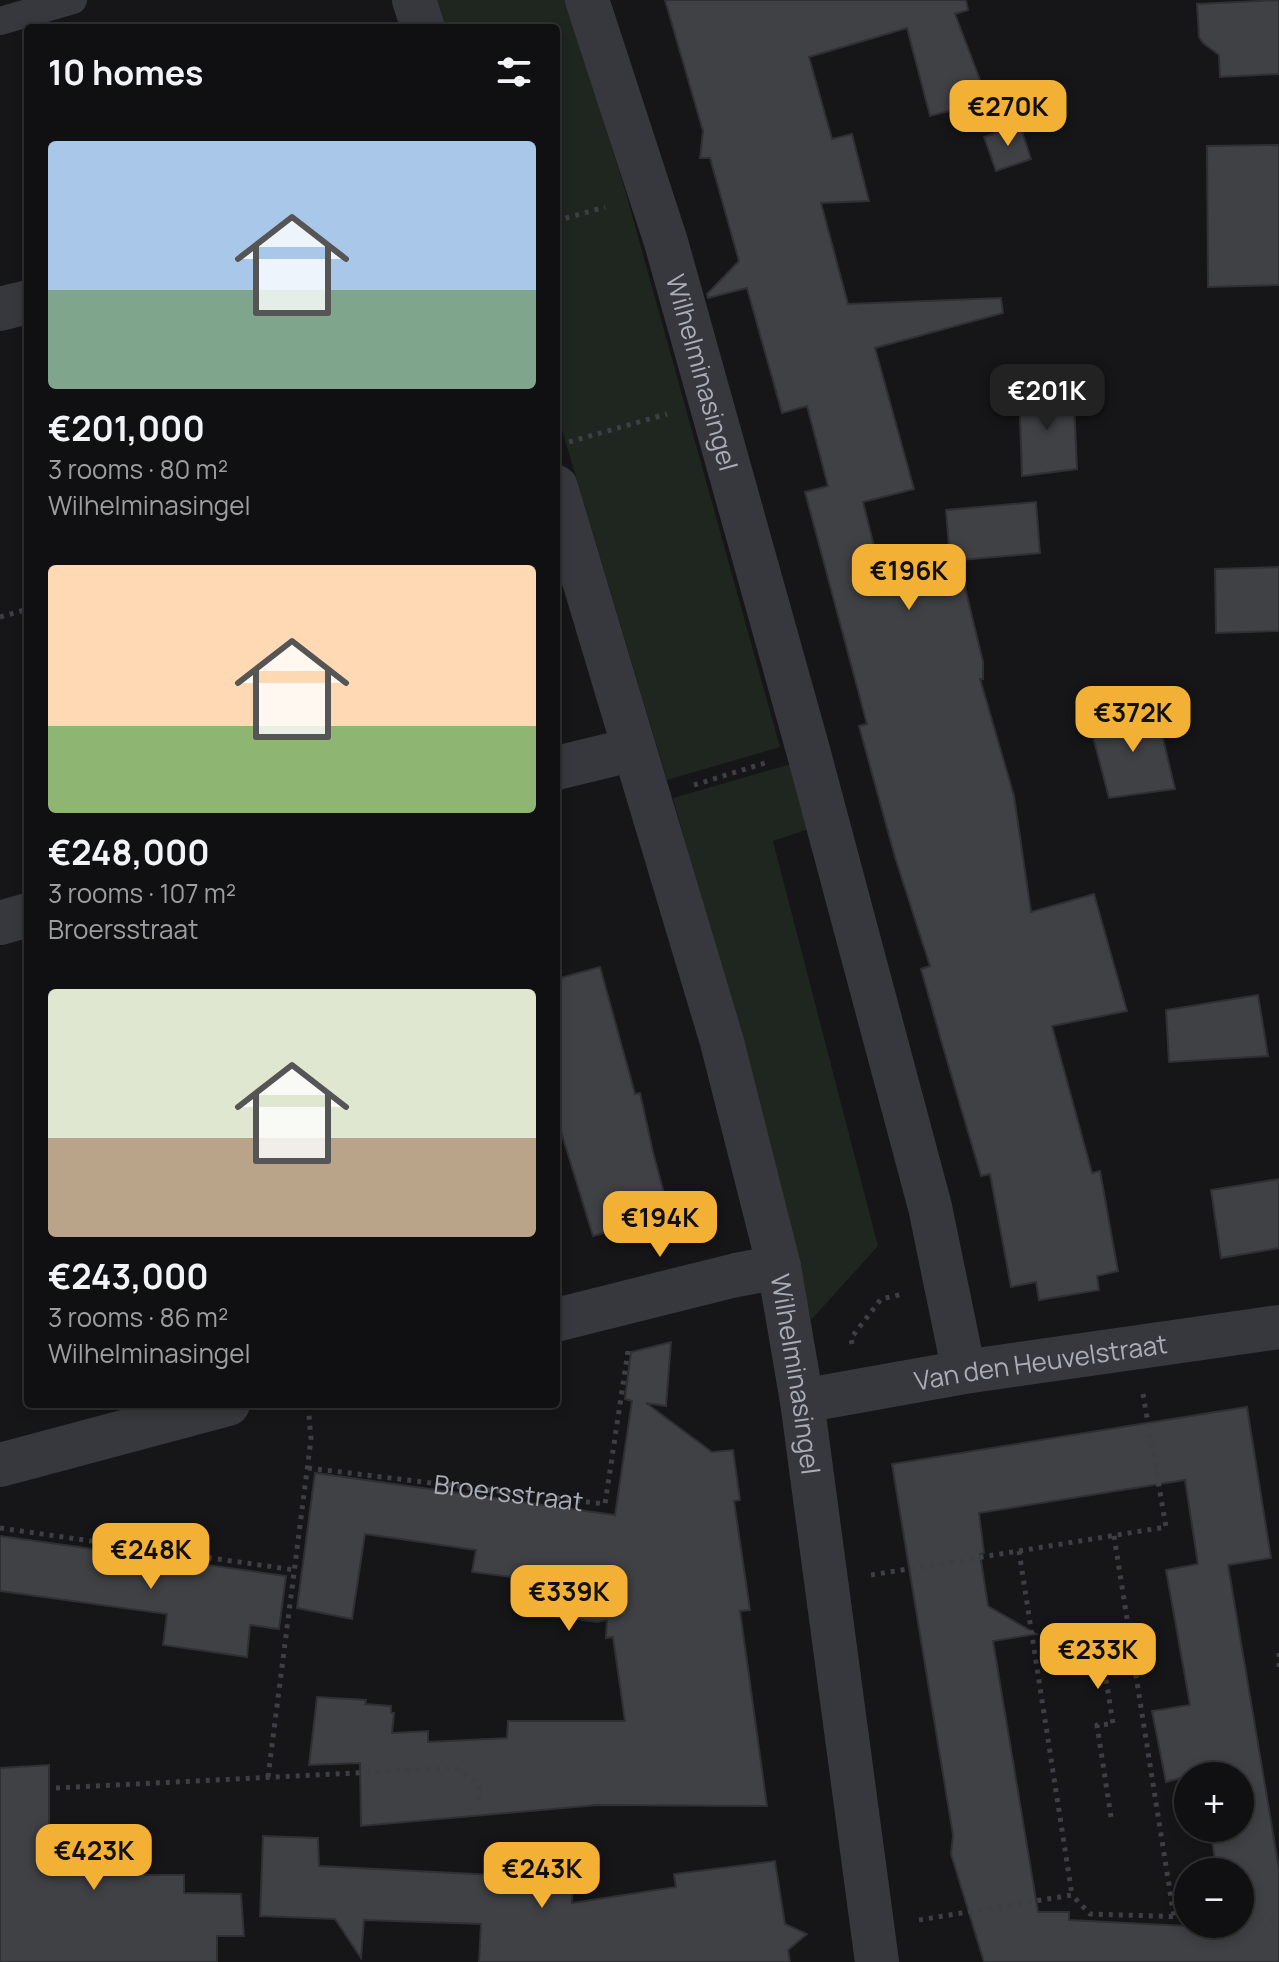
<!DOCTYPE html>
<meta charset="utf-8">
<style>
:root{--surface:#101012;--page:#19191b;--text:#f1f3f6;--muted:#9c9d9f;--line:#303032;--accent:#f2b134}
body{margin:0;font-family:Manrope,sans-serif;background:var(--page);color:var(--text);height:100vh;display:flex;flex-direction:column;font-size:30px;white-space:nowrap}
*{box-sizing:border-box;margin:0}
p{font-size:26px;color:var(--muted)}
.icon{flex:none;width:44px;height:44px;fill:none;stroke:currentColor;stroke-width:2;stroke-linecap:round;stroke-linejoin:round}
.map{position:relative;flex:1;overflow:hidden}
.panel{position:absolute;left:24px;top:24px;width:536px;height:1384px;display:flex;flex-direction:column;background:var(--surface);border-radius:8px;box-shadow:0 4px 12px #0003,0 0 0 2px var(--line)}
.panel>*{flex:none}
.fabs{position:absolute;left:1174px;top:1762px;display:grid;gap:16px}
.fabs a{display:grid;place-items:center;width:80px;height:80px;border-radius:50%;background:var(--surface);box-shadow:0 4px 12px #0003,0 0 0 2px var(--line);font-size:40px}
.price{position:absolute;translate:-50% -68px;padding:0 18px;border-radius:16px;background:var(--accent);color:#111;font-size:26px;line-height:52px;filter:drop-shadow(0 2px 4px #0008)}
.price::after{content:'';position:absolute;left:50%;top:48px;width:24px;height:18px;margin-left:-12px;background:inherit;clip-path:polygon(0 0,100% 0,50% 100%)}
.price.current{background:#222;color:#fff}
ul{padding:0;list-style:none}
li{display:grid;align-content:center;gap:16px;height:424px;padding:0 24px}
li span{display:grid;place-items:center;height:248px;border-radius:8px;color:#555}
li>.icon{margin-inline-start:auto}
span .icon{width:144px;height:144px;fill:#fffc;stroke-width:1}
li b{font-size:34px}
h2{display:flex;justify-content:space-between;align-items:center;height:96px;padding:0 24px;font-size:34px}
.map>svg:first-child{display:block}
.green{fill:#1e261f}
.building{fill:#404145;stroke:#303034;stroke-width:2;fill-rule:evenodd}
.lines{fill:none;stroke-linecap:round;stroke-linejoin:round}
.path{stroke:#3d3f44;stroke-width:5;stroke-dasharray:4 6;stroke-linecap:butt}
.lane{stroke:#37383d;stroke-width:28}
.street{stroke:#37383d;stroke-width:44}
.labels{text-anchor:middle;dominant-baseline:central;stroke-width:6;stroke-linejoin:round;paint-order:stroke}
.street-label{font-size:26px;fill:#a8adb8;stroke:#111113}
</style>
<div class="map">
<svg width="1279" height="1962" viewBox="0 0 1279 1962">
<rect width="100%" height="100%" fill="#161618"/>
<!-- green -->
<g class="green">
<path d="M434,0H566L625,190L780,747L667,780L556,410V28H442Z"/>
<path d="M791,764L809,829L773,841L878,1246L811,1320L755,1094L673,798Z"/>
</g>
<!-- building -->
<g class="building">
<path d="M665,0H966L968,10L955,14L988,101L930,116L907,28L809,57L832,139L852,134L869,201L821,203L848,304L1001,298L1003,313L875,348L914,489L863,502L886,595L962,575L983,662V679H980L1014,796L1031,912L1094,894L1127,1011L1052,1026L1092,1173L1100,1171L1118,1271L1097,1276L1099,1290L1039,1300L1036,1282L1011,1287L990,1174L981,1176L941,1040L921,969L930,966L895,857L859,726L867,724L805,492L828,486L807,406L782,413L747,288L708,298L707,294L739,261L710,158H700L703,131Z"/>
<path d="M1279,0V74L1220,77L1219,55L1203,43L1199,37L1197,4Z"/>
<path d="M1020,125L1031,159L996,171L984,137Z"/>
<path d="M1279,145V285L1208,287L1207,146Z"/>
<path d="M1070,389V400H1074L1077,469L1022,476L1019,391Z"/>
<path d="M1036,502L1040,553L950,561L946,510Z"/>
<path d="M1279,567V631L1216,633L1215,569Z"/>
<path d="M1156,709L1175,789L1109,798L1091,729L1099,728L1096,716Z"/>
<path d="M600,967L635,1094L640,1093L653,1152L670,1216L593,1236L556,1115V979Z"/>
<path d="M1258,995L1268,1056L1169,1062L1166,1010Z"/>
<path d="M1279,1179V1248L1221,1258L1211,1190Z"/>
<path d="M671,1342L666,1406L646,1403L712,1452L733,1450L740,1500L734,1501L750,1610L740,1611L767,1806L597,1805L361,1826L360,1763L309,1765L317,1697L366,1700L365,1704L391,1706V1713H394L392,1733L428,1731V1742L507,1738L508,1721H625L613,1637L606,1638L607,1620L597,1622L523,1612L527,1579L472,1572L476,1550L365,1534L352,1619L297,1608L315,1473L615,1515L632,1401L625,1399L631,1352Z"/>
<path d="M1247,1407L1271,1558L1228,1565L1279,1869V1962H984L951,1854L953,1835L892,1464ZM1185,1480L1198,1564L1166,1570L1190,1705L1152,1711L1166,1782L1188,1776H1240V1828H1210L1217,1872H1240V1924H1225L1226,1928L1069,1920V1912H1038L993,1641L1036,1634L988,1606L980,1554L984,1553L979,1513Z"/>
<path d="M0,1536L286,1576L279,1629L250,1625L247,1657L163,1645L167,1614L0,1591Z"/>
<path d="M49,1765V1830L145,1833V1875H184V1893L241,1894L244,1936H217V1962H0V1768Z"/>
<path d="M263,1836L318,1838L319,1866L573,1879L572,1903L676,1887L674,1874L775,1861L785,1924L807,1934L788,1950L790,1962H479L481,1924L364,1920L361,1958L335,1919L260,1916Z"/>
</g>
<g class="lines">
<!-- path -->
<g class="path">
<path d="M556,221L605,207"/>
<path d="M569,442L667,414"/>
<path d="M0,617L28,609"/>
<path d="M694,785L765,763"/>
<path d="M852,1344L851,1338L881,1299L903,1294"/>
<path id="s1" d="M308,1468L605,1504L628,1351"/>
<path d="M0,1528L295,1570"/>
<path d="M1114,1536L1174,1917"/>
<path d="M1019,1551L1072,1895"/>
<path d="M871,1575L1166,1527L1143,1394"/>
<path d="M1279,1653V1668"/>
<path d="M268,1777L311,1439L308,1404"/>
<path d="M56,1788L456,1768L480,1786L479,1804"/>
<path d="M1111,1817L1097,1725L1113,1724L1102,1653L1132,1647"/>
<path d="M1240,1919L1279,1920"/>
<path d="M919,1920L1072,1895L1090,1914L1188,1917"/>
</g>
<!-- lane -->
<path class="lane" d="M0,21L73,0"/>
<!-- street -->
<g class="street">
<path d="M414,0L423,28"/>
<path id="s2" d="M587,0L666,242L808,750L930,1207L964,1372"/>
<path d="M0,309L28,302"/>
<path id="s3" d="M556,487L722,1042L779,1267L802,1401L877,1962"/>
<path d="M556,768L634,749"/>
<path d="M0,923L28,915"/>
<path d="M556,1320L736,1275L779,1267"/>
<path id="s4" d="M802,1401L964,1372L1279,1327"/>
<path d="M0,1465L228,1404"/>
</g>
</g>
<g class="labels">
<!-- street labels -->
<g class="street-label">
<text stroke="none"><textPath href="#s2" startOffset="390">Wilhelminasingel</textPath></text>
<text stroke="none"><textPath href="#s4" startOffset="242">Van den Heuvelstraat</textPath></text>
<text stroke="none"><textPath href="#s3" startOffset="920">Wilhelminasingel</textPath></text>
<text stroke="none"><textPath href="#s1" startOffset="202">Broersstraat</textPath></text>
</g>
</g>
</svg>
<div class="fabs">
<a>+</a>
<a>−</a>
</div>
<b class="price" style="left:1008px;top:148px">€270K</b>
<b class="price current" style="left:1047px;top:432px">€201K</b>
<b class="price" style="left:909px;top:612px">€196K</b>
<b class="price" style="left:1133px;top:754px">€372K</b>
<b class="price" style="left:660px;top:1259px">€194K</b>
<b class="price" style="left:151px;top:1591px">€248K</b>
<b class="price" style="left:569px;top:1633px">€339K</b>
<b class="price" style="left:1098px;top:1691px">€233K</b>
<b class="price" style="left:94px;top:1892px">€423K</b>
<b class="price" style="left:542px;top:1910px">€243K</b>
<section class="panel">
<h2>10 homes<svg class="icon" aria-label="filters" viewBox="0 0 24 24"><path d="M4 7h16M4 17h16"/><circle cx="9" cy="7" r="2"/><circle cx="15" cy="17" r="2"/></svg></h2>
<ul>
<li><span style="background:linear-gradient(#a9c7e8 60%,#7fa58c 0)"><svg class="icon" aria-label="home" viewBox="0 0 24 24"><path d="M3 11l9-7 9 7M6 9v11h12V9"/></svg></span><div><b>€201,000</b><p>3 rooms · 80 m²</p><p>Wilhelminasingel</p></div></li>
<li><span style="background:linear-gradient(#ffd9b3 65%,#8fb573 0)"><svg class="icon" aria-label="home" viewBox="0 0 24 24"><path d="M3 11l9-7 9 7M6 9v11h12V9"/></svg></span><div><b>€248,000</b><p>3 rooms · 107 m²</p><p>Broersstraat</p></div></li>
<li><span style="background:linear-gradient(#dfe7d0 60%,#b9a48a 0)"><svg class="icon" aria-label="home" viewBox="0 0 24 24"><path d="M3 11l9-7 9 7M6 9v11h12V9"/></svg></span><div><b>€243,000</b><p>3 rooms · 86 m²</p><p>Wilhelminasingel</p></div></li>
</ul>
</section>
</div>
